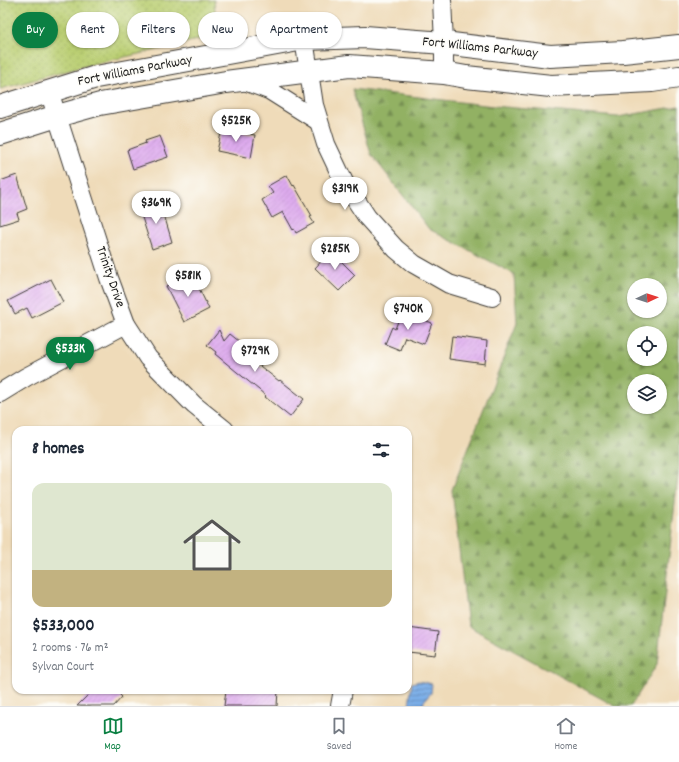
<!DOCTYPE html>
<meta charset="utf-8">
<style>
:root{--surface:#fff;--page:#f2f2f3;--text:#1f2937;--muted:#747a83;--line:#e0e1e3;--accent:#0b8043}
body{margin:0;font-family:Dekko,sans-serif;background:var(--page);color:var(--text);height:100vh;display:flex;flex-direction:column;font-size:15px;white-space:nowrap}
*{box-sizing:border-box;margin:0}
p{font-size:13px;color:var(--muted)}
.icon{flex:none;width:22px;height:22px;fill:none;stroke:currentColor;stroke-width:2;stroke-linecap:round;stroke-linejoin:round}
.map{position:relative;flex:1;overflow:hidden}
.side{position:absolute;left:12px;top:426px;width:400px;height:268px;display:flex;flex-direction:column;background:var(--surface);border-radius:12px;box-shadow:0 1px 3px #0004}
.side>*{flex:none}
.banner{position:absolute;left:12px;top:12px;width:400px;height:36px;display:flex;gap:8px}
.needle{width:26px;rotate:86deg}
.buttons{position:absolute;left:627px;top:278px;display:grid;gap:8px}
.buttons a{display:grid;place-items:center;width:40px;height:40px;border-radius:50%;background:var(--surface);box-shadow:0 1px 3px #0004;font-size:20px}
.price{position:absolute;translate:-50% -34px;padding:0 9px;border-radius:14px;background:#fff;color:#222;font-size:13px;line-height:26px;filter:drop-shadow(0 1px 2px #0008)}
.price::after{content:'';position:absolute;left:50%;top:24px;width:12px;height:9px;margin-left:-6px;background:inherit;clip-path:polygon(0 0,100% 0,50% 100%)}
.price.selected{background:var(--accent);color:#fff}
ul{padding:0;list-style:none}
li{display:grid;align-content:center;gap:8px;height:212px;padding:0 20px}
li+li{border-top:1px solid var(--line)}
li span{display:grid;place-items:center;height:124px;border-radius:12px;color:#555}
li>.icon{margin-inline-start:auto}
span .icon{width:72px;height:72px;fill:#fffc;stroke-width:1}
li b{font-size:17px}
h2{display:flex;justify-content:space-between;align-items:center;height:48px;padding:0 20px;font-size:17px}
.chip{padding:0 14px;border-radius:18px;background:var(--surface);box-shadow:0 1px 3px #0004;font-size:14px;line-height:36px}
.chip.selected{background:var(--accent);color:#fff}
.dock{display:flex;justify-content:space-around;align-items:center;height:56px;border-top:1px solid var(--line);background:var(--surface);font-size:11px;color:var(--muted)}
.dock a{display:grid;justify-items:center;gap:2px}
.dock .selected{color:var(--accent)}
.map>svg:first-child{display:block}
.forest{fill:url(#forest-firs);stroke:#576640;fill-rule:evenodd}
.park{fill:url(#park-dots);stroke:#6a7546}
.water{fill:url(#water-rules);stroke:#4c6582}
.building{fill:url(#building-hatch)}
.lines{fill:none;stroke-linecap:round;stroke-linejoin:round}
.street-casing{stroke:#3c3934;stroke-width:20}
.secondary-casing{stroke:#3c3934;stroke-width:24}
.street{stroke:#fff;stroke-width:18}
.secondary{stroke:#fff;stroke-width:22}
.labels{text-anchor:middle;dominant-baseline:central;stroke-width:3;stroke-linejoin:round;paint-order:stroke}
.street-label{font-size:14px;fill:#1c1c1c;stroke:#fdfcf7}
</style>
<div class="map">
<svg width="679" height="706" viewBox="0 0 679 706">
<defs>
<pattern id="forest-firs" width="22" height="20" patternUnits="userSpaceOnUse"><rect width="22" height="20" fill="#92b163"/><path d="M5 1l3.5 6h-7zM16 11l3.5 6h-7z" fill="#768f51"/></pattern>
<pattern id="park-dots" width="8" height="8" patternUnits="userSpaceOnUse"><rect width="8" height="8" fill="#b9ce71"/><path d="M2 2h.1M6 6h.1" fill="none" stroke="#9eb061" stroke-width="1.8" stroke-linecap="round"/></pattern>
<pattern id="water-rules" width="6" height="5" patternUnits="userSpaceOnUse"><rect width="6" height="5" fill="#7caee8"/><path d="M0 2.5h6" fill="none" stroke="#658dbb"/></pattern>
<pattern id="building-hatch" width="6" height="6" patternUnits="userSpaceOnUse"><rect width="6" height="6" fill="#deabee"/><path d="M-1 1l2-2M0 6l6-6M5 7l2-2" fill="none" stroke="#be93cc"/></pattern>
</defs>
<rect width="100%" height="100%" fill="#fdfcf7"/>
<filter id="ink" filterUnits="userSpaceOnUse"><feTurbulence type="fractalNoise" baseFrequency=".025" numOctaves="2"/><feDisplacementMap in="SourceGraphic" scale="8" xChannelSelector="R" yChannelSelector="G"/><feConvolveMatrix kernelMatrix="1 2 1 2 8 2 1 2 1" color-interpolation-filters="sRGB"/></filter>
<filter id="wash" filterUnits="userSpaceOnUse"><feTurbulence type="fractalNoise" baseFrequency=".012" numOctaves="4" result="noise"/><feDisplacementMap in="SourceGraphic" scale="16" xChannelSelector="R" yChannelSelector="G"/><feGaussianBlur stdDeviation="0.9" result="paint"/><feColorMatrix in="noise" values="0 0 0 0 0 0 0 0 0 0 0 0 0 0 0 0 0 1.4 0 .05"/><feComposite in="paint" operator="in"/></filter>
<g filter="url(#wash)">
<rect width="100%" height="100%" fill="#efdbb9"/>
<!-- forest -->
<path class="forest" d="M352,89L493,106L618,117L679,106V467L657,664L631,706H615L468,626L452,490L517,323L514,274L429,229L371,154ZM634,285H660V311H634ZM634,333H660V359H634ZM634,381H660V407H634Z"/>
<!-- park -->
<path class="park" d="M0,0H214L217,35L152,51L93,64L0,89Z"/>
<!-- water -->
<path class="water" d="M419,681L432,684L431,693L424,701L423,706H411L409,705L412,683Z"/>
<g id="blocks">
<!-- building -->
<g class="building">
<path d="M222,129L255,135L251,158L217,151Z"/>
<path d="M160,136L168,157L133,169L127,150L146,143L145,141Z"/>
<path d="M17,175L27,209L17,213L19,219L0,225V181Z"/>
<path d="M287,175L293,186L294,185L312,216L310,217L314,223L296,233L294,229L293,230L283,212L272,218L262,200L273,193L268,186Z"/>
<path d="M160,201L172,242L152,249L139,208Z"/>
<path d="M331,251L355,275L339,291L315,268Z"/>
<path d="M192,274L209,309L184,322L166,286Z"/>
<path d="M51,279L63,302L32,318L27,308L15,314L8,301Z"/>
<path d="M402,311L432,323L424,344L405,337L400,350L385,344L392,327L395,329Z"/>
<path d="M219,330L224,341L230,334L255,354L251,359L279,381L280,380L304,399L290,417L265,397L266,396L259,390L215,354L216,352L207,345Z"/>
<path d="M452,336L487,341L485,364L449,359Z"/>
<path d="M408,628L438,632L435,655L408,652Z"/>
<path d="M93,690H115L122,697L114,706H77Z"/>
<path d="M226,690H278L277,706H224Z"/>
</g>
</g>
</g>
<g filter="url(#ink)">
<use href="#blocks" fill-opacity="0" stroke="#3c3934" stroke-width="1"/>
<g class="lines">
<!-- street casing -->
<g class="street-casing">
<g id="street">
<path d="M442,0L444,43V73"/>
<path d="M304,39L314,105L326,144L344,182L367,217L396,249L414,264L449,284L492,297"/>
<path d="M242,80L269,90L318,121"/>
<path d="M49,91L109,278L126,324L148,358L194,405L225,430"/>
<path d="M0,393L26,377L126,324"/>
<path d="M340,706L343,690"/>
</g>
</g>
<!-- secondary casing -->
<g class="secondary-casing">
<g id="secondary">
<path d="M0,107L96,77L304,39L365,37L444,43L550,56L623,52L679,46"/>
<path d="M0,134L57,116L100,104L226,82L349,66L444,73L466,77L551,86L652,81L679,77"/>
</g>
</g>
<!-- street -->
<use href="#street" class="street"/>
<!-- secondary -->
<use href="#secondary" class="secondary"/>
</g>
</g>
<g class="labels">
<!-- street labels -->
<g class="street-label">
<text transform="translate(480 48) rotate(6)">Fort Williams Parkway</text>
<text transform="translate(135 71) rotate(-11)">Fort Williams Parkway</text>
<text transform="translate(110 277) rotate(71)">Trinity Drive</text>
</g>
</g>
</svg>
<div class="buttons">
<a><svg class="needle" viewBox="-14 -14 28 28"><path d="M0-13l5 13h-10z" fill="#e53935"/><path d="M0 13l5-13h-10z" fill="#747a83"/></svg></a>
<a><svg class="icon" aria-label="locate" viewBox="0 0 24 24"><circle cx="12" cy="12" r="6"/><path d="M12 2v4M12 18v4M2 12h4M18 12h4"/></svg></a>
<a><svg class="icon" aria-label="layers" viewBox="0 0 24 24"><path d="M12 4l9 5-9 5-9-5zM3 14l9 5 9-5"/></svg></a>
</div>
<b class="price" style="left:236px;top:143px">$525K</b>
<b class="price" style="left:345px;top:211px">$319K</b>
<b class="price" style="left:156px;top:225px">$369K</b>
<b class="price" style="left:335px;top:271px">$285K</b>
<b class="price" style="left:188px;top:298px">$581K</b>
<b class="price" style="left:408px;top:331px">$740K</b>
<b class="price selected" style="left:70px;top:371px">$533K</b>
<b class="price" style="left:255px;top:373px">$729K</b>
<div class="banner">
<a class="chip selected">Buy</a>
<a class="chip">Rent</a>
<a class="chip">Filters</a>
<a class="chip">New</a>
<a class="chip">Apartment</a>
</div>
<section class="side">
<h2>8 homes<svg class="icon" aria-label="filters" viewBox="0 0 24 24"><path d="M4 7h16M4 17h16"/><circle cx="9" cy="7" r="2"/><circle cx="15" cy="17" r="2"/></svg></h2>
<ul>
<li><span style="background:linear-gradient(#dfe7d0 70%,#c2b280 0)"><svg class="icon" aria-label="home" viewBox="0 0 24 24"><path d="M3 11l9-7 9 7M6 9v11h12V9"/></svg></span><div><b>$533,000</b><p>2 rooms · 76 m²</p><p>Sylvan Court</p></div></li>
</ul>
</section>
</div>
<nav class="dock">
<a class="selected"><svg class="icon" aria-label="map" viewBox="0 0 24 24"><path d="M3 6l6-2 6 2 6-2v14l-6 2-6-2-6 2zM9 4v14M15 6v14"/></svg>Map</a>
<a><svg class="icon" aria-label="saved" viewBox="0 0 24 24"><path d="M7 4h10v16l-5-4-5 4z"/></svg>Saved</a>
<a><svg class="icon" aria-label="home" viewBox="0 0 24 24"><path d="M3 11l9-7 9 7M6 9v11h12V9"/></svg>Home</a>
</nav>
